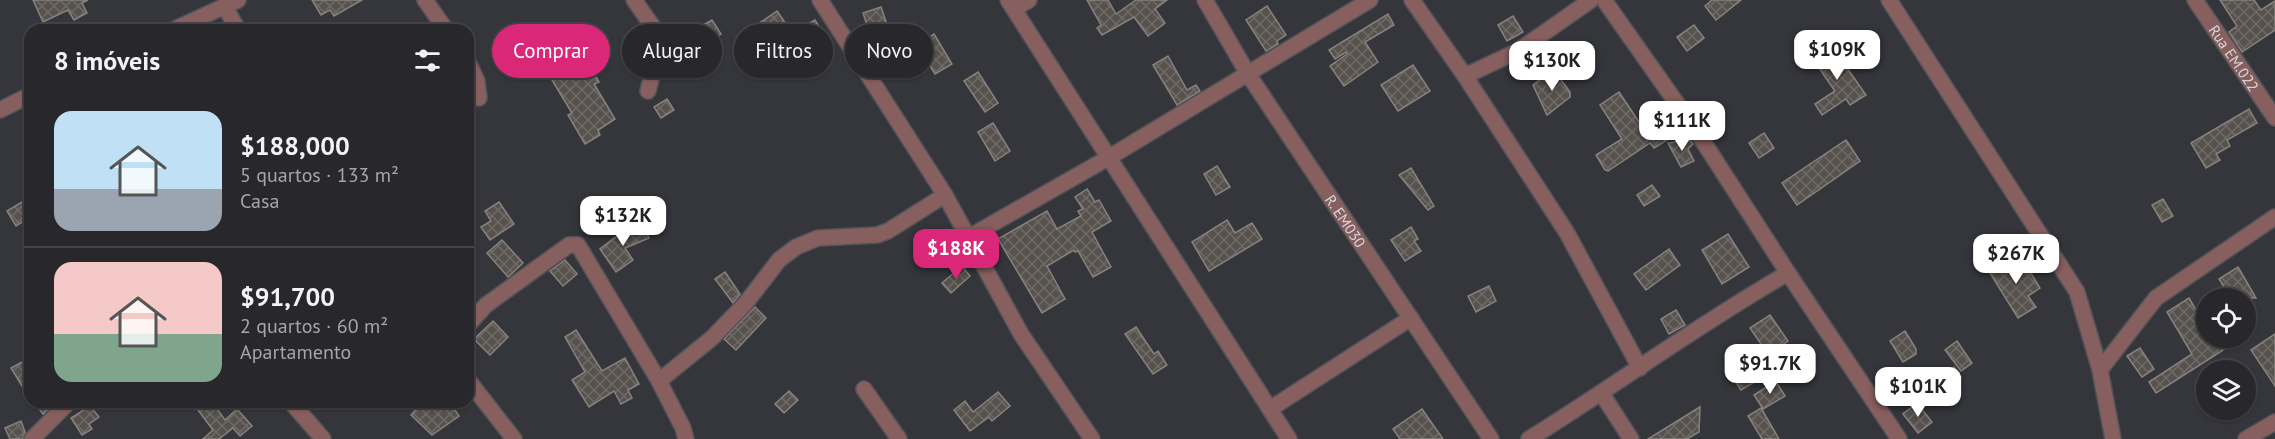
<!DOCTYPE html>
<html lang="pt">
<meta charset="utf-8">
<style>
:root{--surface:#28282c;--page:#343438;--text:#f1f3f6;--muted:#a5a6a9;--line:#444448;--accent:#db2777}
body{margin:0;font-family:"PT Sans",sans-serif;background:var(--page);color:var(--text);height:100vh;display:flex;flex-direction:column;font-size:22px;white-space:nowrap}
*{box-sizing:border-box;margin:0}
p{font-size:20px;color:var(--muted)}
.icon{flex:none;width:33px;height:33px;fill:none;stroke:currentColor;stroke-width:2;stroke-linecap:round;stroke-linejoin:round}
.map{position:relative;flex:1;overflow:hidden}
.details{position:absolute;left:24px;top:24px;width:450px;height:384px;display:flex;flex-direction:column;background:var(--surface);border-radius:18px;box-shadow:0 2px 4px #0004,0 0 0 2px var(--line)}
.details>*{flex:none}
.guide{position:absolute;left:492px;top:24px;width:570px;height:54px;display:flex;gap:12px}
.buttons{position:absolute;left:2196px;top:288px;display:grid;gap:12px}
.buttons a{display:grid;place-items:center;width:60px;height:60px;border-radius:50%;background:var(--surface);box-shadow:0 2px 4px #0004,0 0 0 2px var(--line);font-size:30px}
.price{position:absolute;translate:-50% -51px;padding:0 14px;border-radius:12px;background:#fff;color:#222;font-size:20px;line-height:39px;filter:drop-shadow(0 2px 3px #0008)}
.price::after{content:'';position:absolute;left:50%;top:36px;width:18px;height:14px;margin-left:-9px;background:inherit;clip-path:polygon(0 0,100% 0,50% 100%)}
.price.active{background:var(--accent);color:#fff}
ul{padding:0;list-style:none}
li{display:flex;align-items:center;gap:18px;height:150px;padding:0 30px}
li+li{border-top:2px solid var(--line)}
li span{display:grid;place-items:center;flex:none;width:168px;height:120px;border-radius:18px;color:#555}
li>.icon{margin-inline-start:auto}
span .icon{width:72px;height:72px;fill:#fffc;stroke-width:1}
li b{font-size:26px}
h2{display:flex;justify-content:space-between;align-items:center;height:72px;padding:0 30px;font-size:26px}
.chip{padding:0 21px;border-radius:27px;background:var(--surface);box-shadow:0 2px 4px #0004,0 0 0 2px var(--line);font-size:21px;line-height:54px}
.chip.active{background:var(--accent);color:#fff}
.map>svg:first-child{display:block}
.building{fill:url(#building-cross-hatch);stroke:#87827d;stroke-width:1.5}
.lines{fill:none;stroke-linecap:round;stroke-linejoin:round}
.minor-casing{stroke:#525358;stroke-width:18}
.minor{stroke:#875f5e;stroke-width:15}
.labels{text-anchor:middle;dominant-baseline:central;stroke-width:5;stroke-linejoin:round;paint-order:stroke}
.street-label{font-size:15px;fill:#d8d9dc;stroke:#2b2c31}
</style>
<div class="map">
<svg width="2275" height="439" viewBox="0 0 2275 439">
<defs>
<pattern id="building-cross-hatch" width="8" height="8" patternUnits="userSpaceOnUse" patternTransform="scale(1.5)"><rect width="8" height="8" fill="#57524d"/><path d="M0 0l8 8M0 8l8-8" fill="none" stroke="#6e6a66"/></pattern>
</defs>
<rect width="100%" height="100%" fill="#35363b"/>
<!-- building -->
<g class="building">
<path d="M33,0H88L82,3L87,13L74,20L68,10L43,22Z"/>
<path d="M312,0H362L334,16L330,10L321,15Z"/>
<path d="M1087,0H1108L1116,14L1136,0H1167L1155,9L1165,23L1148,36L1134,17L1102,35L1097,28L1101,25Z"/>
<path d="M1712,0H1741L1716,20L1705,6Z"/>
<path d="M2220,0H2254L2261,10L2275,1V30L2242,52L2229,32L2237,26Z"/>
<path d="M1267,6L1286,35L1277,41L1278,44L1266,51L1246,20Z"/>
<path d="M881,7L892,39L874,46L863,13Z"/>
<path d="M777,11L792,33L815,20L825,36L807,46L805,44L785,57L761,22Z"/>
<path d="M1388,14L1394,25L1365,42L1378,62L1344,86L1330,66L1347,54L1346,52L1335,59L1329,50Z"/>
<path d="M1513,16L1523,32L1507,41L1498,25Z"/>
<path d="M712,20L721,34L704,45L694,30Z"/>
<path d="M1694,25L1704,38L1687,51L1677,37Z"/>
<path d="M934,34L952,64L935,74L917,45Z"/>
<path d="M1831,45L1866,95L1850,105L1846,99L1822,115L1815,104L1835,91L1812,58Z"/>
<path d="M1168,56L1187,90L1196,85L1200,91L1177,105L1153,65Z"/>
<path d="M586,60L599,82L594,84L615,119L598,130L600,135L585,144L568,115L572,113L552,80Z"/>
<path d="M1413,65L1430,91L1398,111L1381,85Z"/>
<path d="M1553,69L1570,92V97L1547,115L1533,85Z"/>
<path d="M978,72L998,103L985,112L964,81Z"/>
<path d="M1619,92L1649,137L1667,126L1674,136L1654,148L1650,143L1608,171L1605,170L1596,155L1622,139L1600,105Z"/>
<path d="M667,99L674,110L661,118L654,107Z"/>
<path d="M2249,109L2257,123L2227,140L2230,146L2216,154L2220,160L2206,168L2191,143Z"/>
<path d="M993,123L1010,151L995,161L978,132Z"/>
<path d="M1764,133L1774,148L1759,158L1749,143Z"/>
<path d="M1690,140L1693,144L1688,149L1694,161L1681,167L1668,143Z"/>
<path d="M1846,140L1860,161L1797,205L1782,183Z"/>
<path d="M1217,166L1230,187L1216,195L1204,174Z"/>
<path d="M1411,168L1434,206L1428,210L1399,175Z"/>
<path d="M1652,185L1660,196L1644,206L1637,195Z"/>
<path d="M1087,189L1095,202L1099,200L1111,221L1092,232L1111,267L1093,277L1078,251L1075,252L1074,250L1047,266L1065,299L1042,313L998,239L1047,211L1057,229L1081,216L1078,211L1083,209L1075,197Z"/>
<path d="M2163,199L2173,216L2162,222L2152,205Z"/>
<path d="M22,202L30,217L16,226L7,211Z"/>
<path d="M499,202L514,224L490,240L481,227L491,221L485,211Z"/>
<path d="M1227,220L1235,233L1252,223L1262,239L1209,271L1192,242Z"/>
<path d="M643,225L649,238L625,248L633,260L616,272L600,249L617,236Z"/>
<path d="M1411,227L1418,239L1414,241L1421,251L1405,261L1391,240Z"/>
<path d="M1728,234L1749,267L1722,284L1702,250Z"/>
<path d="M502,240L523,263L508,277L487,253Z"/>
<path d="M1669,249L1680,265L1646,290L1634,274Z"/>
<path d="M2019,254L2040,288L2028,296L2036,307L2018,318L1990,273Z"/>
<path d="M565,260L577,274L563,286L550,271Z"/>
<path d="M962,266L970,276L951,293L942,283Z"/>
<path d="M2238,267L2256,298H2231L2219,279Z"/>
<path d="M725,272L740,294L733,303L715,279Z"/>
<path d="M1489,286L1496,301L1476,312L1468,296Z"/>
<path d="M2189,298L2206,327V338H2242L2156,393L2149,382L2192,354L2167,312Z"/>
<path d="M755,307L766,318L736,350L724,339Z"/>
<path d="M1676,310L1685,325L1669,334L1661,319Z"/>
<path d="M1770,315L1788,341L1784,344L1798,367L1783,376L1750,328Z"/>
<path d="M493,321L508,337L490,355L474,339Z"/>
<path d="M1136,327L1154,354L1158,351L1167,365L1153,374L1125,334Z"/>
<path d="M576,330L602,371L625,358L639,384L628,390L632,398L621,404L614,391L589,407L572,380L585,372L565,337Z"/>
<path d="M1905,331L1916,349V354L1903,362L1890,341Z"/>
<path d="M2275,334V386L2251,350Z"/>
<path d="M1957,341L1972,363L1961,371L1945,350Z"/>
<path d="M2140,348L2154,369L2142,377L2127,356Z"/>
<path d="M22,362L30,374V399L11,368Z"/>
<path d="M1954,367L1961,377L1947,387L1940,376Z"/>
<path d="M1745,371L1753,383L1741,390L1733,378Z"/>
<path d="M1776,381L1785,396L1763,409L1754,395Z"/>
<path d="M789,391L798,400L784,413L775,404Z"/>
<path d="M998,392L1010,406L992,421L989,417L970,431L954,410L965,401L973,412Z"/>
<path d="M34,402H55L43,414Z"/>
<path d="M192,402H212L225,420L237,409L252,426L240,436L233,428L219,439H203L213,430Z"/>
<path d="M423,402H445L449,406L451,404L459,416L432,435L411,415Z"/>
<path d="M1917,403L1932,422L1918,433L1903,414Z"/>
<path d="M90,406L99,417L89,424L92,429L82,435L71,418Z"/>
<path d="M1700,407L1699,432L1687,439H1648Z"/>
<path d="M1761,408L1779,439H1762L1748,416Z"/>
<path d="M1422,409L1443,439H1400L1393,429Z"/>
<path d="M21,421L25,432L22,439H10L5,428Z"/>
</g>
<g class="lines">
<!-- minor casing -->
<g class="minor-casing">
<g id="minor">
<path d="M425,0L446,30"/>
<path d="M634,0L661,38L648,91"/>
<path d="M820,0L945,195L1021,334L1092,439"/>
<path d="M1008,0L1289,439"/>
<path id="s1" d="M1205,0L1248,74L1491,439"/>
<path d="M1412,0L1465,76L1567,233L1640,368"/>
<path d="M1604,0L1697,132L1788,273L1899,439"/>
<path d="M1889,0L2077,292L2100,370L2113,439"/>
<path id="s2" d="M2195,0L2275,118"/>
<path d="M225,7L238,30"/>
<path d="M1014,9L1029,0"/>
<path d="M173,30L238,0"/>
<path d="M468,62L477,81L479,98"/>
<path d="M1465,76L1518,51L1591,0"/>
<path d="M0,110L30,95"/>
<path d="M969,237L1108,158L1370,0"/>
<path d="M468,325L486,305L569,245H578L659,381"/>
<path d="M2100,370L2156,298L2275,217"/>
<path d="M468,380L514,439"/>
<path d="M864,389L899,439"/>
<path d="M1602,394L1631,439"/>
<path d="M291,402L323,439"/>
<path d="M1270,409L1411,318"/>
<path d="M32,439L69,402"/>
<path d="M686,439L683,428L659,381L712,338L745,304L779,260L796,247L818,238L877,235L888,231L945,195"/>
<path d="M1529,439C1616,385 1699,324 1788,273"/>
<path d="M2246,439L2275,422"/>
</g>
</g>
<!-- minor -->
<use href="#minor" class="minor"/>
</g>
<g class="labels">
<!-- street labels -->
<g class="street-label">
<text stroke="none"><textPath href="#s2" startOffset="70">Rua EM.022</textPath></text>
<text stroke="none"><textPath href="#s1" startOffset="262">R. EM030</textPath></text>
</g>
</g>
</svg>
<div class="buttons">
<a><svg class="icon" aria-label="locate" viewBox="0 0 24 24"><circle cx="12" cy="12" r="6"/><path d="M12 2v4M12 18v4M2 12h4M18 12h4"/></svg></a>
<a><svg class="icon" aria-label="layers" viewBox="0 0 24 24"><path d="M12 4l9 5-9 5-9-5zM3 14l9 5 9-5"/></svg></a>
</div>
<b class="price" style="left:1837px;top:81px">$109K</b>
<b class="price" style="left:1552px;top:92px">$130K</b>
<b class="price" style="left:1682px;top:152px">$111K</b>
<b class="price" style="left:623px;top:247px">$132K</b>
<b class="price active" style="left:956px;top:280px">$188K</b>
<b class="price" style="left:2016px;top:285px">$267K</b>
<b class="price" style="left:1770px;top:395px">$91.7K</b>
<b class="price" style="left:1918px;top:418px">$101K</b>
<div class="guide">
<a class="chip active">Comprar</a>
<a class="chip">Alugar</a>
<a class="chip">Filtros</a>
<a class="chip">Novo</a>
</div>
<section class="details">
<h2>8 imóveis<svg class="icon" aria-label="filters" viewBox="0 0 24 24"><path d="M4 7h16M4 17h16"/><circle cx="9" cy="7" r="2"/><circle cx="15" cy="17" r="2"/></svg></h2>
<ul>
<li><span style="background:linear-gradient(#bfe0f5 65%,#9aa5b1 0)"><svg class="icon" aria-label="home" viewBox="0 0 24 24"><path d="M3 11l9-7 9 7M6 9v11h12V9"/></svg></span><div><b>$188,000</b><p>5 quartos · 133 m²</p><p>Casa</p></div></li>
<li><span style="background:linear-gradient(#f6c9c9 60%,#7fa58c 0)"><svg class="icon" aria-label="home" viewBox="0 0 24 24"><path d="M3 11l9-7 9 7M6 9v11h12V9"/></svg></span><div><b>$91,700</b><p>2 quartos · 60 m²</p><p>Apartamento</p></div></li>
</ul>
</section>
</div>
